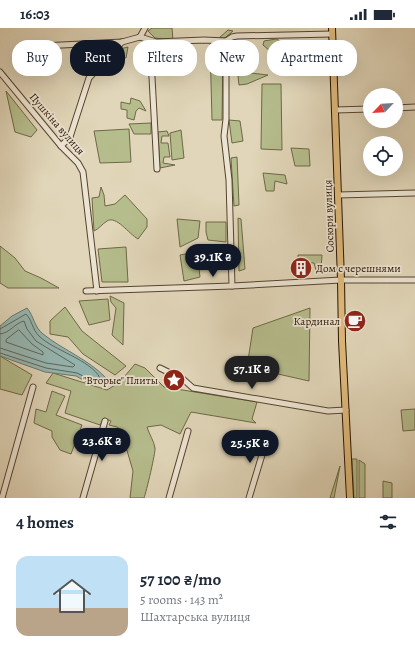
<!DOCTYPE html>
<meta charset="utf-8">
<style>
:root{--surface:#fff;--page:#f2f2f3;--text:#1f2937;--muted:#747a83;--line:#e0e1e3;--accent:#111827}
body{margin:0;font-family:Alegreya,serif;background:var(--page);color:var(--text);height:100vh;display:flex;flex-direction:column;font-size:15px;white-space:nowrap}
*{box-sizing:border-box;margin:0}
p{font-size:13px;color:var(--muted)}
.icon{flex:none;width:22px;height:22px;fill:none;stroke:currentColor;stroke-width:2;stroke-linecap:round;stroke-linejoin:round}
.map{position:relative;height:470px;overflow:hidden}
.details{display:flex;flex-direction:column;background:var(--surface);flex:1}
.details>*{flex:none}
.guide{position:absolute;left:12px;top:12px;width:391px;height:36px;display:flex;gap:8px}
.needle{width:26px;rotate:245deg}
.buttons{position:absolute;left:363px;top:60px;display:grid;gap:8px}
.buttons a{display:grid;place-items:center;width:40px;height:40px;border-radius:50%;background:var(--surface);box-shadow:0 4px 16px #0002;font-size:20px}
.price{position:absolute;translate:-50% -34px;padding:0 9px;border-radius:14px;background:var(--accent);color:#fff;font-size:13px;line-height:26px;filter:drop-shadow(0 1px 2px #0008)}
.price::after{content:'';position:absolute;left:50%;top:24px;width:12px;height:9px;margin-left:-6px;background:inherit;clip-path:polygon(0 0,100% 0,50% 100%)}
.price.active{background:#222;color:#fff}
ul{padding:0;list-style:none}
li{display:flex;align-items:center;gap:12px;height:100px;padding:0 16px}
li+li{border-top:1px solid var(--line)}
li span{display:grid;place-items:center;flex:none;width:112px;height:80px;border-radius:12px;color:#555}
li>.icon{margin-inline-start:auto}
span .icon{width:48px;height:48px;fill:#fffc;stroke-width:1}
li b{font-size:17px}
h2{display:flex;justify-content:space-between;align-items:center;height:48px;padding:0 16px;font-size:17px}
.tag{padding:0 14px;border-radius:16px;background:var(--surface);box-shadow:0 4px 16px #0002;font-size:14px;line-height:36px}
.tag.active{background:var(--accent);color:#fff}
.status{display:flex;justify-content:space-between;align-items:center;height:28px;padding:0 20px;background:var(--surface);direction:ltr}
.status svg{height:11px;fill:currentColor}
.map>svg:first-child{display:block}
.green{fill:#b6bd8d;stroke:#6e6846}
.water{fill:#95b8b4;stroke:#69766c}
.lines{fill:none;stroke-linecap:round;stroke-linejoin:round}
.shore{stroke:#5e655a;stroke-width:1}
.minor-casing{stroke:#56432e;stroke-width:7}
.major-casing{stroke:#271200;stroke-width:8}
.minor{stroke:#ece4d2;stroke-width:5}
.major{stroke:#e0bb7c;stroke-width:6}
.labels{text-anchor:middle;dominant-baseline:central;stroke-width:3.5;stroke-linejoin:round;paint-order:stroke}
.street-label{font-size:11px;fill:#271200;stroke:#ece4d2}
.poi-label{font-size:11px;fill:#271200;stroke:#ece4d2;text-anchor:end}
</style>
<div class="status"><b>16:03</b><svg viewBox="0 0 49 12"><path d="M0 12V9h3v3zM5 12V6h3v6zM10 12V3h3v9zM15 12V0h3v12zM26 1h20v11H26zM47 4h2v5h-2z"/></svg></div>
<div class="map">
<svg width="415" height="470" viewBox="0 0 415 470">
<rect width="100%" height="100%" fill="#e1d6b9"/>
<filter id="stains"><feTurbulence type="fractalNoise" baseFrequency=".005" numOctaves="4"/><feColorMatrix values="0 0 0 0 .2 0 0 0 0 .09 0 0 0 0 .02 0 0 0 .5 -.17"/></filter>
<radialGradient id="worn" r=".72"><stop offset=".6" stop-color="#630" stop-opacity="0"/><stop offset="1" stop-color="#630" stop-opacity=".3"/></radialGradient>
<!-- green -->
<g class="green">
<path d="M152,0H172L173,12L155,10L148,3Z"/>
<path d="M228,2L233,3L225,10H219Z"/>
<path d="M276,11L287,16L296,15L295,17L306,18L298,26L276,28L263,17L264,13Z"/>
<path d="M210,16H217L223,21L222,92H212Z"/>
<path d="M128,19L126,30L115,29L120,21Z"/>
<path d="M174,28V31H182L181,37L172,38L167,35L168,29Z"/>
<path d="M242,44L268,47L247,56L239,57L238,48Z"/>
<path d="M262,56H281L282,122L261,121Z"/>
<path d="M6,63L37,102L31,109L15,104Z"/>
<path d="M131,70L140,73L146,83L139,80L136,83L134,92L127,90V82L121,81V74L130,76Z"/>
<path d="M229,92L240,93L243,113L232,115Z"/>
<path d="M151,95V106H134L129,96Z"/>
<path d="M129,101L131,134L100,135L94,103Z"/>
<path d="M181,102L184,130L172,132L170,105Z"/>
<path d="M167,103L169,108H162L161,115H168L170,129H164L163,135L175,137L160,140L158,104Z"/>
<path d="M291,120L309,121L310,138H295Z"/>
<path d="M237,129L239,177L234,178L231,130Z"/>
<path d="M263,145L285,147L287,156L275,153L274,163H266Z"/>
<path d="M101,159L104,167L105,178L115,176L125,167L147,191V199L138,211C129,206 116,187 107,193C102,196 99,201 94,203L92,170L99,169Z"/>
<path d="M238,190L241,191L245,241L239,243Z"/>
<path d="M177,191L200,193L198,210L180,219Z"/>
<path d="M206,194H226V214L208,212L206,204Z"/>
<path d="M0,218L15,230L25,243L41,250L59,260H8L0,255Z"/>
<path d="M126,219L128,254H102L98,221Z"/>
<path d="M197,224L200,249L184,253L180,227Z"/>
<path d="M298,227H322L321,241L316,242L314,235L298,234Z"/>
<path d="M110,268L124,275L123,317L112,307L116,280L111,274Z"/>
<path d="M108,271L110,292L89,297L79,273Z"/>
<path d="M65,279L82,303L126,338L115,347L83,326L68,309L50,306V293Z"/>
<path d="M310,280L309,353L247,339L253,300Z"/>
<path d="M0,328L32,347L22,367L0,361Z"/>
<path d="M135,336L145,340L164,359L257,374L252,391L256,395L191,384L180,406L161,397L147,399C149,406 154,413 155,420C156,423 146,465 144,470H130L133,443L121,402L117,399L109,397L111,393L104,390L100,397L65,385L71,363L46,355L53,345L107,362L120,354Z"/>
<path d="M52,363L65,368L56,387L82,397L71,426L60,422L52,409V403L34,395L36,381L46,384Z"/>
<path d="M415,381V402L403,403L401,382Z"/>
<path d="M352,431H357V470H354Z"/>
<path d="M359,432L365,436V470H359Z"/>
<path d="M340,438L334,470H330Z"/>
<path d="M383,453L392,455V470H383Z"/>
</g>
<!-- water -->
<path class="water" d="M27,280C34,288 34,299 43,306C63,322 88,331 106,350L105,355L92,357L76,348L45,344L0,328V298L12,288Z"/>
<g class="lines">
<!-- shore -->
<g class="shore">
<path d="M0,301L26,286C32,292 32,301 39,308C53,322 91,332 100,350L93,353L77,345L46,340L0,325"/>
<path d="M19,302L32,316L43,324V327L6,314V312Z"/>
<path d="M0,306C10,305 15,295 24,293L27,301L36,313L75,337L73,339L46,335L0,320"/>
</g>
<!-- minor casing -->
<g class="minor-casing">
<g id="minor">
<path d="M140,9L145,0"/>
<path d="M150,13L157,141"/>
<path d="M22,19L122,14L140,9L156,14L204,12L226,13"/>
<path d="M0,44L61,118L78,135L83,144L97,263"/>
<path d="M396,80L415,79"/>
<path d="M335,82L370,81"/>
<path d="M61,118L70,109L89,50L122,14"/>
<path d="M338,167L415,165"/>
<path d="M232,258L229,152L224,108L226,91V13L232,9L237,8L332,6"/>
<path d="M86,263L232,258L341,252H415"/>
<path d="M160,340L184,352L193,360L328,383L346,382"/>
<path d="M2,470L33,359"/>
<path d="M83,470L105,393"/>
<path d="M169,470L188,403"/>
<path d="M249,470L268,407"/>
</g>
</g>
<!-- major casing -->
<g class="major-casing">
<path id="major" d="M332,0L341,252L342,313L350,470"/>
</g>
<!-- minor -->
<use href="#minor" class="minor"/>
<!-- major -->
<use href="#major" class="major"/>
</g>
<!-- icons -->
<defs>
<g id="building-disc" transform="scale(1.15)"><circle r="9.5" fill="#8f2418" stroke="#ece4d2"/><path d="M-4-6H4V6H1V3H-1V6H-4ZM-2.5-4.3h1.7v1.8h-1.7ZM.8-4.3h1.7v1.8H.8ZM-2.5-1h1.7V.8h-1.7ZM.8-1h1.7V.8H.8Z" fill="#fff"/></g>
<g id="cafe-disc" transform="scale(1.15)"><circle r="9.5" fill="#8f2418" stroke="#ece4d2"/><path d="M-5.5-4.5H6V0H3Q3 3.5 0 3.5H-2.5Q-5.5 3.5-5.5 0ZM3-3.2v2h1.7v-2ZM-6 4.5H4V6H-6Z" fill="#fff"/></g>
<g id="sight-disc" transform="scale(1.15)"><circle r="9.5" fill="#8f2418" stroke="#ece4d2"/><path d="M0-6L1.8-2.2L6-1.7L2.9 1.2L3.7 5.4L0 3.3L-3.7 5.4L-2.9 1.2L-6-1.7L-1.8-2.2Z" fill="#fff"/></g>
</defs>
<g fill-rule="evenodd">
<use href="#building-disc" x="301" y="240"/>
<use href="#cafe-disc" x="355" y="293"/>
<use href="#sight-disc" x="174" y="352"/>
</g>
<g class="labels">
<!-- street labels -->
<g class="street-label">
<text transform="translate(57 96) rotate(49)">Пушкіна вулиця</text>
<text transform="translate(329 188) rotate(-92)">Сосюри вулиця</text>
</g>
<!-- poi labels -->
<g class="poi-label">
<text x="316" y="240" text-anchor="start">Дом с черешнями</text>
<text x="340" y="293">Кардинал</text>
<text x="158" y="352">"Вторые" Плиты</text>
</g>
</g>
<rect width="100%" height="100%" filter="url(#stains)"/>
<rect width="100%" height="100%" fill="url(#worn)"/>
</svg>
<div class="buttons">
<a><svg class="needle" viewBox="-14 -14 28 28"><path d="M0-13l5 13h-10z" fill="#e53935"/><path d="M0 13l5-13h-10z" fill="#747a83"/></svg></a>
<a><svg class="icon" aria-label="locate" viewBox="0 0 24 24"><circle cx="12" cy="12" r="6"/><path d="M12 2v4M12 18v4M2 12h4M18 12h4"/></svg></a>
</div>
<b class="price" style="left:213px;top:250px">39.1K ₴</b>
<b class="price active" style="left:252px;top:362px">57.1K ₴</b>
<b class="price" style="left:102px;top:434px">23.6K ₴</b>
<b class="price" style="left:250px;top:436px">25.5K ₴</b>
<div class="guide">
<a class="tag">Buy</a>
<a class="tag active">Rent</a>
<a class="tag">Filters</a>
<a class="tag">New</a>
<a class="tag">Apartment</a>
</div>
</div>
<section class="details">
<h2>4 homes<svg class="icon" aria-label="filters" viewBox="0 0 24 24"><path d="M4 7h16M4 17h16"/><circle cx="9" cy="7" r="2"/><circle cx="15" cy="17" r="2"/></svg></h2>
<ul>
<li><span style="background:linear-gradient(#bfe0f5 65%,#b9a48a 0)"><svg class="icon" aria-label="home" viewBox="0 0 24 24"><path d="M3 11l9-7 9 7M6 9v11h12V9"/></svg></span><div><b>57 100 ₴/mo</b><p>5 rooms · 143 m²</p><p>Шахтарська вулиця</p></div></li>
</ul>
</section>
